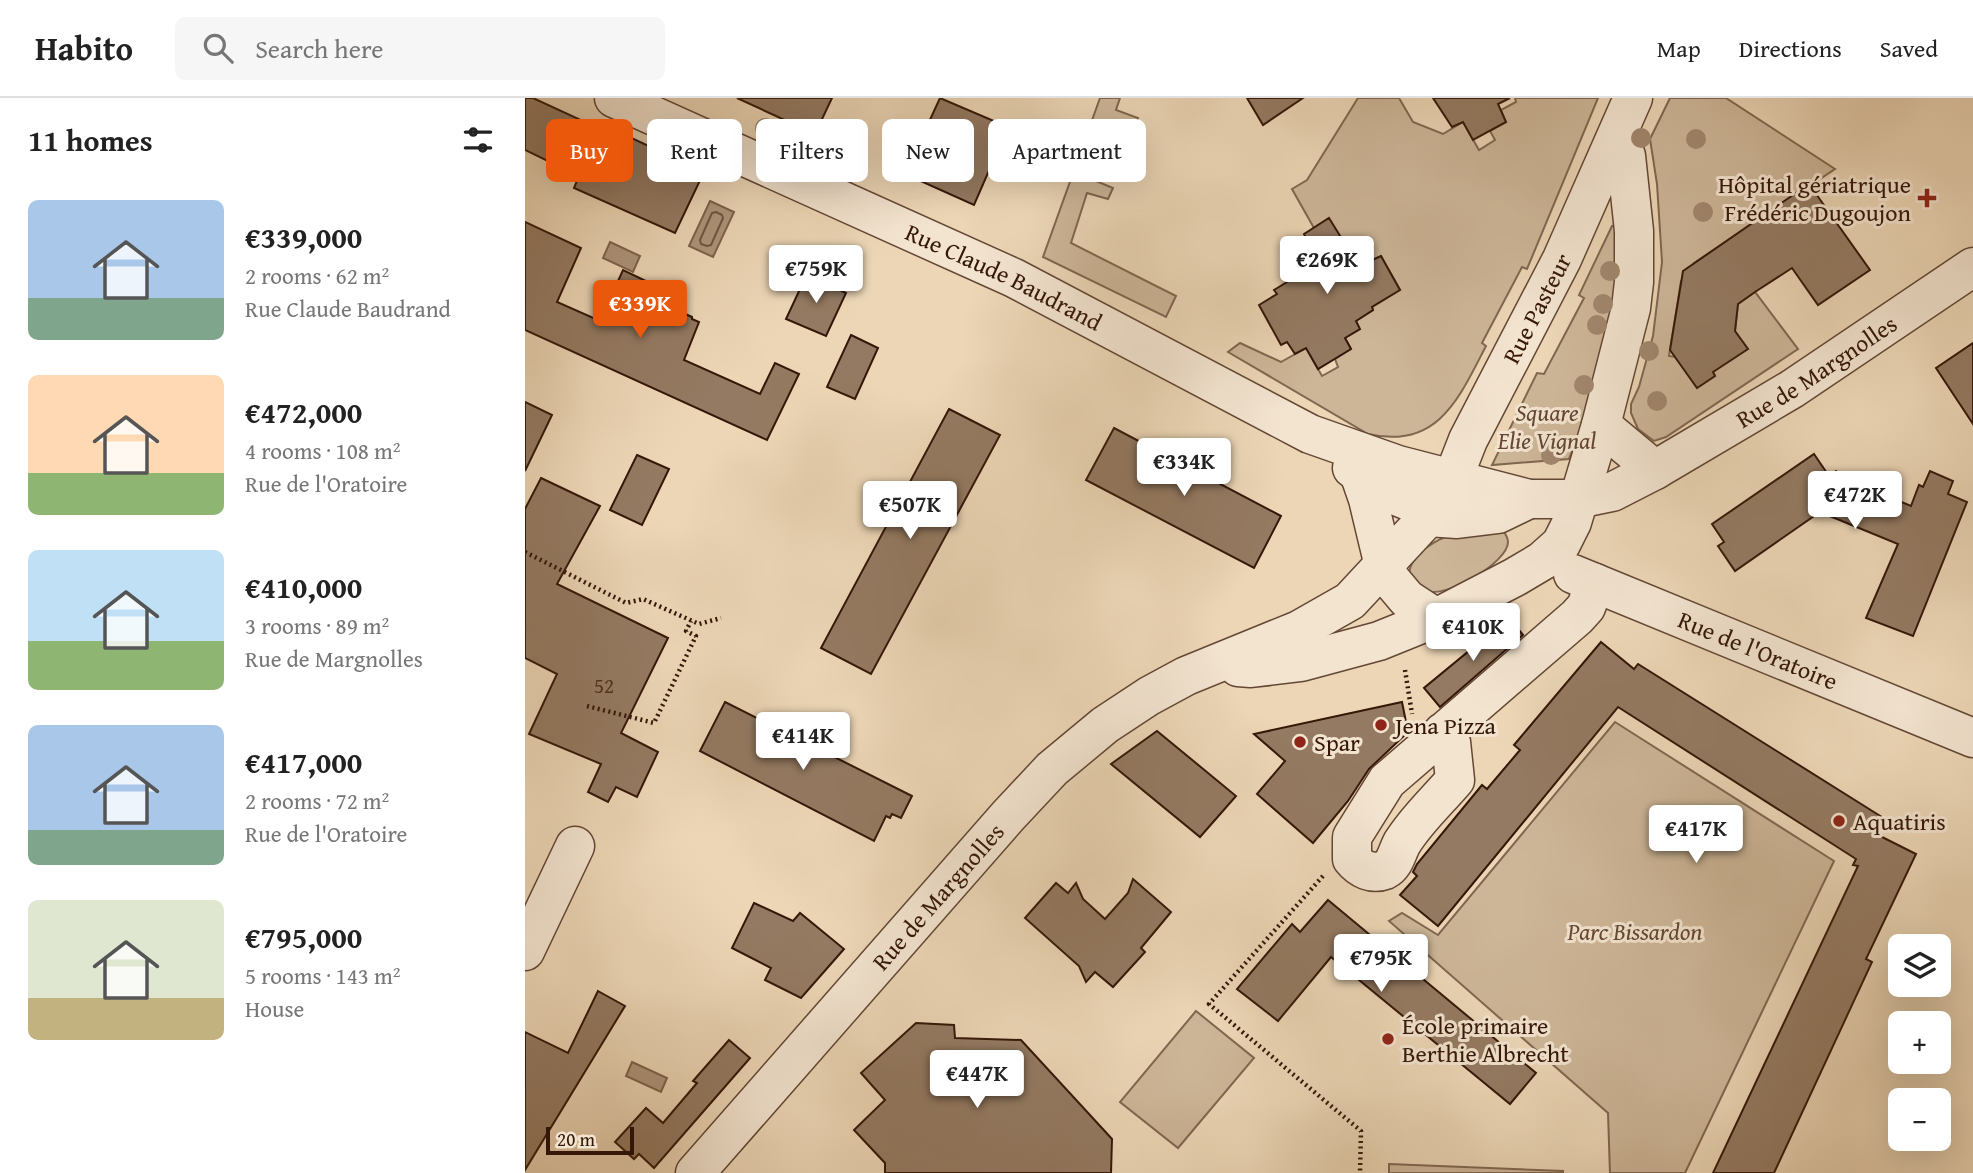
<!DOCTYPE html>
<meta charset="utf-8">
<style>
:root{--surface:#fff;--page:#f6f6f6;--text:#222;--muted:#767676;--line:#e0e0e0;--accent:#ea580c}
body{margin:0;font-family:"Gentium Book Plus",serif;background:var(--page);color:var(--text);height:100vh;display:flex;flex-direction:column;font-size:26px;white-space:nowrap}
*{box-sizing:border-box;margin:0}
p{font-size:23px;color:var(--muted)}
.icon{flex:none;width:38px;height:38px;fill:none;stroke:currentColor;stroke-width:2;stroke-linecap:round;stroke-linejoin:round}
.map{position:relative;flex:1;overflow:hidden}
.details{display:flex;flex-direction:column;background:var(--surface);width:525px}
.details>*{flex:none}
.hud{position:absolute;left:21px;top:21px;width:665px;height:63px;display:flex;gap:14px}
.controls{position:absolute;left:1363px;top:836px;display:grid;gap:14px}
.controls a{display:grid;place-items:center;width:63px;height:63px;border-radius:10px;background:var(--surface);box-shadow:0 7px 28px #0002;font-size:35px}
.scale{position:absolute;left:21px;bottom:18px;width:88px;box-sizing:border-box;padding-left:7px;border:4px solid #351708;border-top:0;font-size:19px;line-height:24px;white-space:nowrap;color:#351708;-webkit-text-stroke:5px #f3e4d0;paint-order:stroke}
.price{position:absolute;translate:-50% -60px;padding:0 16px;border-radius:7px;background:#fff;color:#222;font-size:23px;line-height:46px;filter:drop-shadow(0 2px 4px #0008)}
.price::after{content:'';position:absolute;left:50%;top:42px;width:21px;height:16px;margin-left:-10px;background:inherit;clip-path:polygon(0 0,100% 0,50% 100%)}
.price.current{background:var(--accent);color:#fff}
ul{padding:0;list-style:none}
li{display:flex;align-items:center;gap:21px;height:175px;padding:0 28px}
li span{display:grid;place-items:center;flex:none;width:196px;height:140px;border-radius:10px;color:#555}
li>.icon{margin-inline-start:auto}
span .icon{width:84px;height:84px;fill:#fffc;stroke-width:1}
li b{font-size:30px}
h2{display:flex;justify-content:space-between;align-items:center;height:84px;padding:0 28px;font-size:30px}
.tag{padding:0 24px;border-radius:10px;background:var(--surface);box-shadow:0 7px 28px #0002;font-size:24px;line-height:63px}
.tag.current{background:var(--accent);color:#fff}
header{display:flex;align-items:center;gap:42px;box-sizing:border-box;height:98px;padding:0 35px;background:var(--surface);border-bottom:2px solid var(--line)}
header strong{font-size:33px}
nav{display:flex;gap:38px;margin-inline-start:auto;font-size:24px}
.search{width:490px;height:63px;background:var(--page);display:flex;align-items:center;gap:18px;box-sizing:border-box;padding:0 24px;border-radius:10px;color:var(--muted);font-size:26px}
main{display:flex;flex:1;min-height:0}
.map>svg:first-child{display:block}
.green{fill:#cdb698;stroke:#816650;stroke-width:2}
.water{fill:#ae957b;stroke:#7e634d;stroke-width:2}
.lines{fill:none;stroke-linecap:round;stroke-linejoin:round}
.shore{stroke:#725642;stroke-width:2}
.building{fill:#947a62;stroke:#351708;stroke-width:2}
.minor-casing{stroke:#634734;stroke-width:41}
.path{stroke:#351708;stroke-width:4.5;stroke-dasharray:2 3.5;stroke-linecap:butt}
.minor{stroke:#f3e4d0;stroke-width:38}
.tree{fill:#a1876e}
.poi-dot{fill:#8f2418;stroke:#f3e4d0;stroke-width:2.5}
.labels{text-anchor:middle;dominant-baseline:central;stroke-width:6;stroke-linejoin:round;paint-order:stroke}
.number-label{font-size:21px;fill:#4d301e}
.poi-label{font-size:24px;fill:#351708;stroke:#f3e4d0;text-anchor:start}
.street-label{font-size:24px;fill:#351708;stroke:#f3e4d0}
.park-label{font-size:24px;font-style:italic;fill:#634733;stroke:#f3e4d0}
</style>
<header>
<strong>Habito</strong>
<div class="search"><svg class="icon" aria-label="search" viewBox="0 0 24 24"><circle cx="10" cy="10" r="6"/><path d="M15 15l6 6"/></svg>Search here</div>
<nav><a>Map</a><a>Directions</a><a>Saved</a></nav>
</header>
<main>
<section class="details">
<h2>11 homes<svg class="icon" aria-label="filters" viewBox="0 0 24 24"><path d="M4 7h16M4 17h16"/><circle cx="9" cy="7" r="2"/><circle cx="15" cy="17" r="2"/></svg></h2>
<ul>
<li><span style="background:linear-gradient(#a9c7e8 70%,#7fa58c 0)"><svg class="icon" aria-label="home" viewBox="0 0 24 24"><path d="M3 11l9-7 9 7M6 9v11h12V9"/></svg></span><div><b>€339,000</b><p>2 rooms · 62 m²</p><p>Rue Claude Baudrand</p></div></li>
<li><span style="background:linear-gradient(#ffd9b3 70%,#8fb573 0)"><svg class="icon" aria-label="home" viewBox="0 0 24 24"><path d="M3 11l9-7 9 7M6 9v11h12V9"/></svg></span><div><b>€472,000</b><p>4 rooms · 108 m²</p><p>Rue de l'Oratoire</p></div></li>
<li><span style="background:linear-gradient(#bfe0f5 65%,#8fb573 0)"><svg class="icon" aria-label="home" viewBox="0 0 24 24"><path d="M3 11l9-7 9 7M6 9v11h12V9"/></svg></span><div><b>€410,000</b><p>3 rooms · 89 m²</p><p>Rue de Margnolles</p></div></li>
<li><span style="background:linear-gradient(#a9c7e8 75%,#7fa58c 0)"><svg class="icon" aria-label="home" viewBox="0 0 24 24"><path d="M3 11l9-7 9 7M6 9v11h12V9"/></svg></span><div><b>€417,000</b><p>2 rooms · 72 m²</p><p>Rue de l'Oratoire</p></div></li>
<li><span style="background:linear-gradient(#dfe7d0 70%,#c2b280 0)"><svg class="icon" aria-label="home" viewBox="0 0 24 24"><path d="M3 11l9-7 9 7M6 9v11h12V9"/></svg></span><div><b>€795,000</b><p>5 rooms · 143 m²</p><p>House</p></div></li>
</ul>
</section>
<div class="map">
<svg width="1448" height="1075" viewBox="0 0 1448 1075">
<rect width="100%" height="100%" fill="#ecd6b6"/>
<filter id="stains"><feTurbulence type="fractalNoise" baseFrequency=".00286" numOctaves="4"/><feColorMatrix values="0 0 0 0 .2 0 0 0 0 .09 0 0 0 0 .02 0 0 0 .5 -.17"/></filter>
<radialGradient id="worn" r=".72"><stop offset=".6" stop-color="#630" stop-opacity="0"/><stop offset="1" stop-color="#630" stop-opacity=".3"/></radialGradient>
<!-- green -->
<g class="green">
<path d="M575,0H595L591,12L613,20L608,31L586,23L566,81L588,90L583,101L562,95L546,145L651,198L641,219L518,159Z"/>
<path d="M833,0H874L888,24L918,36L938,24L954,52L970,42L965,33L981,24L976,12L991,4L990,0H1073L1002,171L997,169L957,245L961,248C934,300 913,352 843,336L703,254L715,245L756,264L781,250L797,278L813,269L810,261L826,251L820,240L834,231L831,223L848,212L847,209L875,192L856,158L843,164L834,149L825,154L804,121L789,130L767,91L782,82Z"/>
<path d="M1145,0H1201L1310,71L1169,165L1173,172L1156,183L1144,258L1151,259L1172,290L1190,278L1188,274L1222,251L1210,233L1213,206L1230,194L1273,251L1141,339L1129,343L1113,331L1106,315V306L1114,289L1128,238L1137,164L1132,86L1125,41Z"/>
<path d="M1094,127L1095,173L1070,298L1044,361L967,367L1012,275L1019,276L1059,200L1054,197L1087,128Z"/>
<path d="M976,430C979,434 983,438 983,444C983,465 918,503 899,492C894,489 888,481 884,477C885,455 912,441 931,435C945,430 962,431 976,430Z"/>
<path d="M1090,624L1309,763L1160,1075H1085L1083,1015L864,823L877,815L913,837Z"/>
<path d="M671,913L729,960L653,1050L595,1004Z"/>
<path d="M864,1066L1038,1073V1075H864Z"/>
</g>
<!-- water -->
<g class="water">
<path d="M185,103L209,114L188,159L164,148Z"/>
<path d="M85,144L115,158L108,174L78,160Z"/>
<path d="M107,964L142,980L136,994L101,978Z"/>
</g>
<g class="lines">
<!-- shore -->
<path class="shore" d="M191,114L197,117L198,120L186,147L182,148L176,146L175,142L187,115Z"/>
</g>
<!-- building -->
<g class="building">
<path d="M0,0H8L75,31L77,26L179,74L150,135L49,90L54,78L0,52Z"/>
<path d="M212,0H307L290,36Z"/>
<path d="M415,0L483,29L449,107L380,76Z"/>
<path d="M722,0H778L738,27Z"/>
<path d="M908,0H985L973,6L981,24L948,42L938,24L927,29Z"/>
<path d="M1284,86L1345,172L1293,207L1267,170L1230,194L1213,206L1210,233L1223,251L1188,274L1190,278L1172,290L1145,252L1158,173Z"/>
<path d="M804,120L825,154L834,149L843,164L856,158L875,192L847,209L848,212L831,223L835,231L820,240L826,251L793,271L781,250L770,256L762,244L756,247L734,207L752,196L749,192L780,173L767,158L785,147L779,136Z"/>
<path d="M0,124L56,150L32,204L75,223L98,172L123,184L117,197L167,219V221L174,224L159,262L235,296L250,265L274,276L242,342L0,232Z"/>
<path d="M282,176L321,195L301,238L261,221Z"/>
<path d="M326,237L353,250L330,301L302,289Z"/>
<path d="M1448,245V326L1411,270Z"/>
<path d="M0,304L27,317L0,373Z"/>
<path d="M424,311L475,337L346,576L296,550Z"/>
<path d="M589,330L756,418L729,470L561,382Z"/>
<path d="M1289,356L1304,378L1311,373L1318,380L1386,408L1394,387L1398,389L1405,373L1428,383L1423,396L1442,404L1388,538L1341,520L1373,446L1295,414L1210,473L1193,448L1199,444L1187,426Z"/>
<path d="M112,357L144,371L117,427L85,412Z"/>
<path d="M16,380L75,408L32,486L143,540L96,635L133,654L112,699L91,689L83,704L63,694L76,666L4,636L32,576L0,560V411Z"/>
<path d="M984,520L998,537L915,609L899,590Z"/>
<path d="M1076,544L1109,571L1113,566L1360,721L1351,736L1391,756L1341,861L1347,864L1249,1075H1188L1333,768L1328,767L1331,761L1093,609L913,828L875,797L892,778L888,774L892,766L957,687L962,691L995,652L989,647Z"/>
<path d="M200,604L387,698L376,720L367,716L365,720L361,718L349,743L175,653Z"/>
<path d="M877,604L883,634L844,671L823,703L788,745L732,696L760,663L729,636Z"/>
<path d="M632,633L711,698L675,739L586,666Z"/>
<path d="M608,781L646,814L616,850L620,854L588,889L570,874L561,884L554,868L500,820L531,785L543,795L551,785L558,801L580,821L603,795Z"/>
<path d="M803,802L1011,975L985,1006L806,859L753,923L712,891L767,826L775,834Z"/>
<path d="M229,805L268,823L275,815L319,851L276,900L240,882L246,870L207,850Z"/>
<path d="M73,893L100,908L0,1072V934L43,955Z"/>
<path d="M391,925L429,927L430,940L496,942L587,1041L586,1075H360V1065L329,1032L360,1002L336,975Z"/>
<path d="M204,942L225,960L129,1070L114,1056L109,1061L90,1044L121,1010L138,1025L172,985L168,983Z"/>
</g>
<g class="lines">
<!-- minor casing -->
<g class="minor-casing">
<g id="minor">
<path id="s1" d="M89,0L489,180L785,336L873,367L1004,401H1053L1087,394L1130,372L1267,291L1448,169"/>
<path d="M1076,327L1130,372"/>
<path d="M827,370L854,391L886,404L915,394L926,384"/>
<path d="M834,375L843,401L859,468L866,482L882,501L911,520"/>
<path d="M903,419L932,421L973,416L1004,401"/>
<path id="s2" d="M1048,476L1448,640"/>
<path d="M713,569L726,570L776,564L854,543L911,520L990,479L1017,463L1036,446L1047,424L1076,327L1106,210L1109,184V133L1101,58L1092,38"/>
<path d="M918,634L926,644L930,682C913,702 891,722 877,745C872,754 870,767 860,772C847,777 835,771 827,761V739L862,683L1052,519L1061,509L1070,485"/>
<path d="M0,853L50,748"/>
<path id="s3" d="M170,1075L483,718L527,671L580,627L624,598L661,578L774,532L825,503L903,419L927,383L943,342L1037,161L1108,0"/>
</g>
</g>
<!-- path -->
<g class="path">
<path d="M0,454L101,505L118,501L174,526L196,520"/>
<path d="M880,572L887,616"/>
<path d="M62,608L129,625L171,538L161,533L166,523"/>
<path d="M798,778L684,906L836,1033L835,1075"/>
</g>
<!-- minor -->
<use href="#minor" class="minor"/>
</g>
<!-- trees -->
<g class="tree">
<circle cx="240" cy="30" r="10"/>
<circle cx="1116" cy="40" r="10"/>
<circle cx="1171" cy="41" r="10"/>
<circle cx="273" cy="46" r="10"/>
<circle cx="1178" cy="114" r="10"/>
<circle cx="1085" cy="173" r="10"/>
<circle cx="1078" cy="206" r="10"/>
<circle cx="1072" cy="227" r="10"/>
<circle cx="1124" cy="253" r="10"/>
<circle cx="1059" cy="287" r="10"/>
<circle cx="1132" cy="303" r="10"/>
<circle cx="1026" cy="357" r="10"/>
</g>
<!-- markers -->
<g class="poi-dot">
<path d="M1398.5 89.5h7v7h7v7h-7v7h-7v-7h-7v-7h7z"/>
<circle cx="856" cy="627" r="7"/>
<circle cx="775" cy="644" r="7"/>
<circle cx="1314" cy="723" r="7"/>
<circle cx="863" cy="941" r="7"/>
</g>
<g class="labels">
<!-- number labels -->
<g class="number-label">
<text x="79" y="587">52</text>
</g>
<!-- poi labels -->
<g class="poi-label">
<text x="1386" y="86" text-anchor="end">Hôpital gériatrique<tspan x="1386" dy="28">Frédéric Dugoujon</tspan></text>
<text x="870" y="627">Jena Pizza</text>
<text x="789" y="644">Spar</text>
<text x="1328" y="723">Aquatiris</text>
<text x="877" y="927">École primaire<tspan x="877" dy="28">Berthie Albrecht</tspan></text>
</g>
<!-- street labels -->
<g class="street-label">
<text stroke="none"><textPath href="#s1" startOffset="429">Rue Claude Baudrand</textPath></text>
<text stroke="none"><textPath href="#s3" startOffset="1234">Rue Pasteur</textPath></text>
<text stroke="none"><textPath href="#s1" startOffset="1323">Rue de Margnolles</textPath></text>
<text stroke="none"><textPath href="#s2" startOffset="200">Rue de l'Oratoire</textPath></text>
<text stroke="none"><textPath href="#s3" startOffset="368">Rue de Margnolles</textPath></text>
</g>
<!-- park labels -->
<g class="park-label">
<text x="1022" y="314">Square<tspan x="1022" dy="28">Elie Vignal</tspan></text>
<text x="1110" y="833">Parc Bissardon</text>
</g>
</g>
<rect width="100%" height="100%" filter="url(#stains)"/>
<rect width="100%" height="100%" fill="url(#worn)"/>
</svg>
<div class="controls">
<a><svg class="icon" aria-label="layers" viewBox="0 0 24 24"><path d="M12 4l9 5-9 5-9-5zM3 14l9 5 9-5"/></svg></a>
<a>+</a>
<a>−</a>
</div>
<div class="scale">20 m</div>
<b class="price" style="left:802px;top:198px">€269K</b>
<b class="price" style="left:291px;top:207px">€759K</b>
<b class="price current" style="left:115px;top:242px">€339K</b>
<b class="price" style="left:659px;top:400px">€334K</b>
<b class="price" style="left:1330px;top:433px">€472K</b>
<b class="price" style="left:385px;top:443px">€507K</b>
<b class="price" style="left:948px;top:565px">€410K</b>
<b class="price" style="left:278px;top:674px">€414K</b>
<b class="price" style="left:1171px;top:767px">€417K</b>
<b class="price" style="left:856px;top:896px">€795K</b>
<b class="price" style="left:452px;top:1012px">€447K</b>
<div class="hud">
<a class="tag current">Buy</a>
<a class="tag">Rent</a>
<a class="tag">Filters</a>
<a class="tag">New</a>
<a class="tag">Apartment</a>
</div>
</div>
</main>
